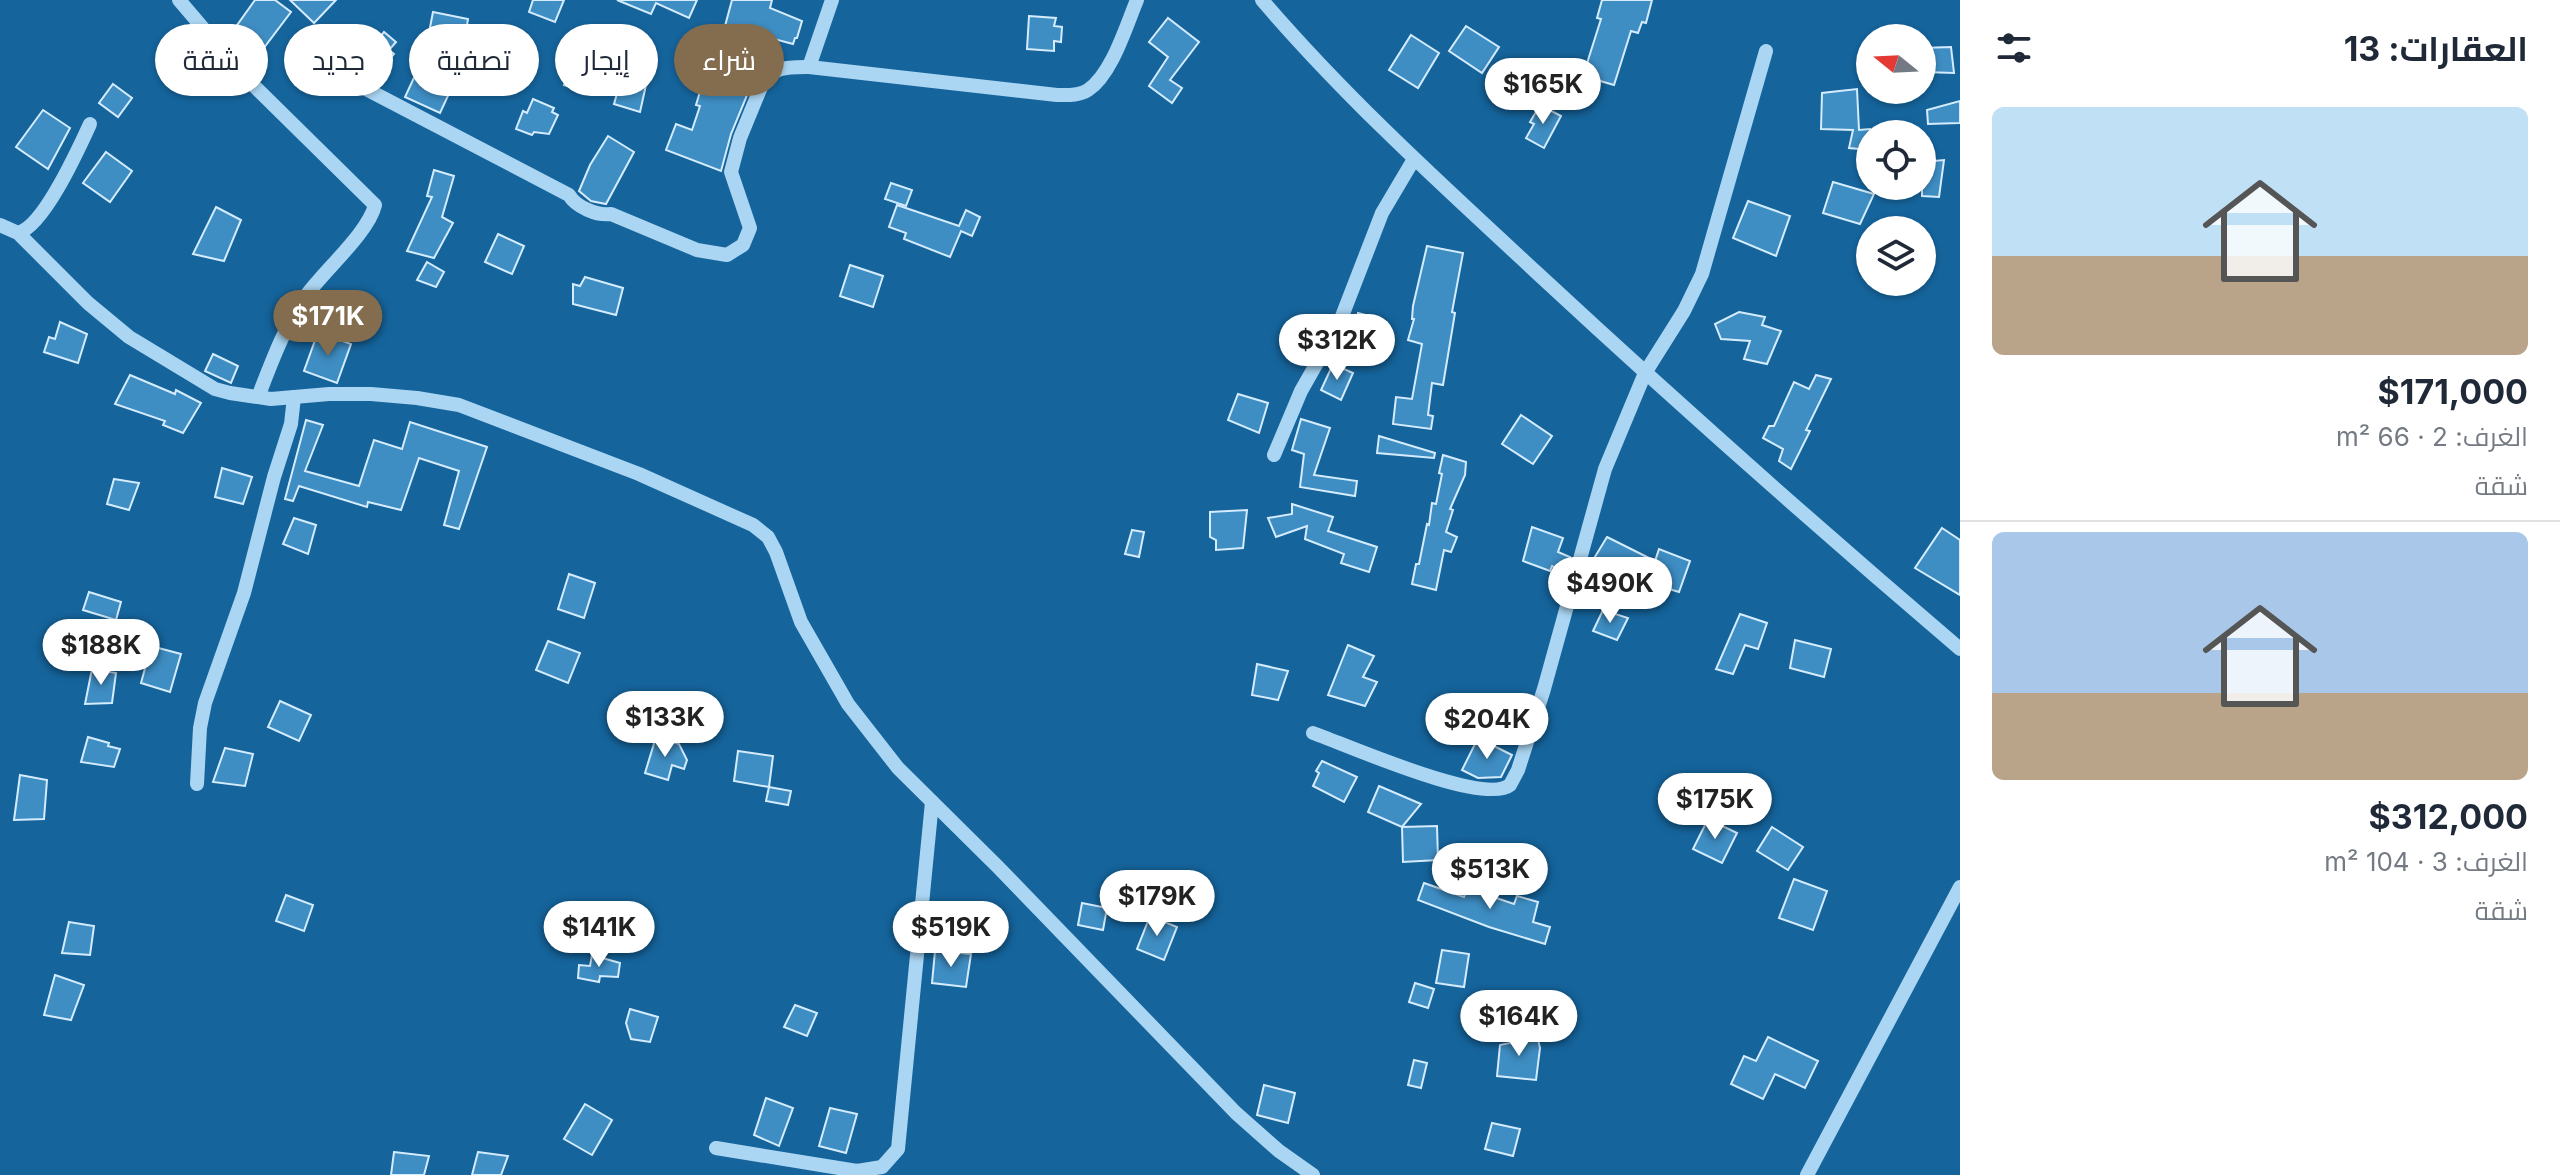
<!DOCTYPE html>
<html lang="ar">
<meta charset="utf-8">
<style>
:root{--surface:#fff;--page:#f6f6f7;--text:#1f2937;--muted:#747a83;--line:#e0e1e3;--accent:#846d4f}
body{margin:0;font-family:Inter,Cairo,sans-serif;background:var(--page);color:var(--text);direction:rtl;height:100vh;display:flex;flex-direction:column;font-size:30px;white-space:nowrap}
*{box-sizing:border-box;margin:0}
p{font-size:26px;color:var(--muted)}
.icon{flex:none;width:44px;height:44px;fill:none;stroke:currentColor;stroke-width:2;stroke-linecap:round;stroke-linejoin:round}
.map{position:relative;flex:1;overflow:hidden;direction:ltr}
.side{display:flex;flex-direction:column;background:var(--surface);width:600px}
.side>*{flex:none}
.top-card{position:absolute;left:24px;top:24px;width:760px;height:72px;direction:rtl;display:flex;gap:16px}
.needle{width:52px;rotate:288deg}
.fabs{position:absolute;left:1856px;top:24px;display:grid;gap:16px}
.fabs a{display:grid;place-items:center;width:80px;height:80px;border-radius:50%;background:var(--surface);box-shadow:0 2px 6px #0004;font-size:40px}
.price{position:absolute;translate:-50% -68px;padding:0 18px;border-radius:28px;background:#fff;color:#222;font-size:26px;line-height:52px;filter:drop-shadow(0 2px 4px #0008)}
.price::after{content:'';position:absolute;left:50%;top:48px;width:24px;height:18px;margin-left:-12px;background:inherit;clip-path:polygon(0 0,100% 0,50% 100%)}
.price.selected{background:var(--accent);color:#fff}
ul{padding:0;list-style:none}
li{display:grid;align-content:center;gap:16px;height:424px;padding:0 32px}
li+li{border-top:2px solid var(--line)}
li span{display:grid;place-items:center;height:248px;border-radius:12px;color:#555}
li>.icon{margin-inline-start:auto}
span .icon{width:144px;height:144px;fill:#fffc;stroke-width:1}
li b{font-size:34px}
h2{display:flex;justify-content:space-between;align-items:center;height:96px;padding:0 32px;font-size:34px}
.tag{padding:0 28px;border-radius:36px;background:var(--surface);box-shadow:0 2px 6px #0004;font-size:28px;line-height:72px}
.tag.selected{background:var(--accent);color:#fff}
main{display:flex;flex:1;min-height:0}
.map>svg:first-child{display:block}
.building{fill:#3e8dc3;stroke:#d4ecfd;stroke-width:2}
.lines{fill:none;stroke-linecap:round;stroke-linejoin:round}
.minor{stroke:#abd6f3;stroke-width:14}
</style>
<main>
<section class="side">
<h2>العقارات: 13<svg class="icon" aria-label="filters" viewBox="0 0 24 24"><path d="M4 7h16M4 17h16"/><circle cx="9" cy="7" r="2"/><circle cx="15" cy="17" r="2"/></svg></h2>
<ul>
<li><span style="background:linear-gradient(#bfe0f5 60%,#b9a48a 0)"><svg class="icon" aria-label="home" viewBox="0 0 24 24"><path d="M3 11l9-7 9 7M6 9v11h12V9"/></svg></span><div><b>$171,000</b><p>الغرف: 2 · 66 m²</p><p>شقة</p></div></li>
<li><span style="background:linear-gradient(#a9c7e8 65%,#b9a48a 0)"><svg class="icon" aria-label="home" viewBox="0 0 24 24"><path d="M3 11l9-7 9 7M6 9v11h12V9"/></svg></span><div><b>$312,000</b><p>الغرف: 3 · 104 m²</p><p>شقة</p></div></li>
</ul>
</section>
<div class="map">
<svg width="1960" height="1175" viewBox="0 0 1960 1175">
<rect width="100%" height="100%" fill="#15649c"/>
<!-- building -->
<g class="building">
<path d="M255,0H275L291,12L263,49L235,28Z"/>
<path d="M290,0H336L314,23Z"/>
<path d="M533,0H564L555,22L529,12Z"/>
<path d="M617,0H697L689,18L656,3L651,14Z"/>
<path d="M732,0H772L770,8L802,21L797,38H795L793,44L725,26Z"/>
<path d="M1602,0H1652L1646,23L1642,22L1638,33L1631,31L1614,85L1583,76L1601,19L1597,18Z"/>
<path d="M433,12L468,19L460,70L440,113L405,97L418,69L430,74L435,44L427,43Z"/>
<path d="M1029,16L1056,18L1054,26L1062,27L1061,42L1054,41V51L1027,49Z"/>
<path d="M1168,18L1199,42L1170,80L1182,88L1172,103L1149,86L1168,57L1149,42Z"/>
<path d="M1466,26L1499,47L1482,73L1449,51Z"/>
<path d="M367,27L379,38L384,32L396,42L389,50L394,54L379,72L351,47Z"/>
<path d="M1411,35L1439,53L1418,88L1389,70Z"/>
<path d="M1951,47L1954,73L1925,72L1922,48Z"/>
<path d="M572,59L597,68L590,94L564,85Z"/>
<path d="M627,70L648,76L640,112L614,104L622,76L625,77Z"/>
<path d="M705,75L750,88L731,134L721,171L666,150L676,124L692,130L700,106L696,105Z"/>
<path d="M113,84L132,98L118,117L99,103Z"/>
<path d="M1857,89L1859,130L1870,129V150L1849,148L1853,130L1821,129L1822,93Z"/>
<path d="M533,99L554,108L552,112L558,115L549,134L534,132L532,135L516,129L523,111L527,113Z"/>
<path d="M1960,101V123L1928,124L1927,110Z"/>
<path d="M1540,105L1561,116L1544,148L1526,138L1534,124L1530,122Z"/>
<path d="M43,110L70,128L48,169L16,147Z"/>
<path d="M608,136L634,152L606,204L591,201L579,191L590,165Z"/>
<path d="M106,152L132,171L110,202L83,183Z"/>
<path d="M1944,160L1939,197L1922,196V162Z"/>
<path d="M434,170L454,176L442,217L453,223L434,258L407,251L432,197L427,196Z"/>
<path d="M1833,182L1874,194L1860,224L1823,213Z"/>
<path d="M891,183L912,190L906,206L885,199Z"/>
<path d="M1748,201L1790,216L1776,256L1733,238Z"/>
<path d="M897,205L959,226L966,210L980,217L972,236L961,231L950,257L904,239L906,233L889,227Z"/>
<path d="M216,207L241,220L224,261L193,254Z"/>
<path d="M498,234L524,246L512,274L485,262Z"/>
<path d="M1427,246L1463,253L1452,312L1455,313L1443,385L1432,383L1428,415L1433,416L1431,429L1393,424L1396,397L1412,399L1422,344L1408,340L1414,319H1412L1413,306Z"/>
<path d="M427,262L444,272L436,287L417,280Z"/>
<path d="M850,265L883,276L873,307L840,296Z"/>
<path d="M585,277L623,288L616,315L573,304V284L580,286Z"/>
<path d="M1739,312L1765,317L1762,325L1781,331L1767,364L1744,359L1750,341L1721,339L1715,324Z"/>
<path d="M1358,313L1381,319L1373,351L1350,345Z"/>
<path d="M60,322L87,334L78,363L44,352L49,337L55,339Z"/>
<path d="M318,332L351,344L337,383L304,371Z"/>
<path d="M213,354L238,366L231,383L205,371Z"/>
<path d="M1333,364L1353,373L1341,400L1321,390Z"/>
<path d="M130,375L175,394L176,390L201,403L183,433L163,425L165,421L115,404Z"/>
<path d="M1816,375L1831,379L1806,430L1810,431L1791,469L1779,461L1783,449L1763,438L1769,426H1774L1794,382L1809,389Z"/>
<path d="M1238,394L1268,403L1259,433L1228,420Z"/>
<path d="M1521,415L1552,436L1533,464L1502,444Z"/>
<path d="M1301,419L1330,428L1314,475L1357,481L1355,496L1300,487L1304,454L1292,450Z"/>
<path d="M306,420L323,425L305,471L359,486L374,440L402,449L410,422L487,447L459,529L444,525L459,471L419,458L401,510L368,502L367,507L299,486L293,501L285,499Z"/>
<path d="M1379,436L1435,453L1434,458L1377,453Z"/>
<path d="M1443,455L1466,462L1465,475L1450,509L1453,510L1446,532L1457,537L1451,552L1444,550L1436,590L1412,584L1416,564H1419L1427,524L1429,525L1432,503L1436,504L1442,474L1439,473Z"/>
<path d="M222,468L252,477L243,504L215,497Z"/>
<path d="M114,479L139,483L129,510L107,504Z"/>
<path d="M1292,504L1333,517L1328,531L1377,547L1369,572L1341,563L1344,554L1305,539L1307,526L1276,537L1268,518L1292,514Z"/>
<path d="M1247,510L1243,548L1216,550V540L1210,537V512Z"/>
<path d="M294,518L316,525L308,554L283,544Z"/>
<path d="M1532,527L1563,538L1558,552L1570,557L1566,572L1552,566L1550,571L1523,561Z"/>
<path d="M1942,528L1960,540V595L1915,568Z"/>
<path d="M1132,530L1144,532L1139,557L1125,554Z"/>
<path d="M1607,537L1655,561L1659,549L1690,561L1679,592L1629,577L1593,560Z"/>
<path d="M569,574L595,583L584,618L558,609Z"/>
<path d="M89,592L121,602L116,620L83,610Z"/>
<path d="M1603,610L1628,618L1617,640L1593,631Z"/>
<path d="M1740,614L1767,623L1758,649L1745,645L1733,674L1716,669Z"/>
<path d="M1795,640L1831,649L1824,677L1790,668Z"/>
<path d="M548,641L580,653L568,683L536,670Z"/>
<path d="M1348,645L1374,656L1363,677L1377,682L1365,706L1328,695Z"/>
<path d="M151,646L181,654L170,692L141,683Z"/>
<path d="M1257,664L1288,671L1278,700L1252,695Z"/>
<path d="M92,669L116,673L112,703L85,704Z"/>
<path d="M280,701L311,715L299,741L268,727Z"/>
<path d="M88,737L109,743L108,746L120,749L114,767L81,762Z"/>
<path d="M656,737L679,744L687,760L684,769L672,765L668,780L645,773Z"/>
<path d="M1478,738L1512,755L1501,777L1478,778L1462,770Z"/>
<path d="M225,748L253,754L245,786L213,782Z"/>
<path d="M738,751L773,756L769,787L734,781Z"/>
<path d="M1322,761L1357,777L1344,802L1313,786L1319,773L1316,771Z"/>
<path d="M20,775L47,780L44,819L14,820Z"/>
<path d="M1379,786L1421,804L1402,827L1368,812Z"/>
<path d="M769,787L791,791L788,805L766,801Z"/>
<path d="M1708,819L1737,833L1722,863L1693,849Z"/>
<path d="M1437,826L1438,860L1403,862L1402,827Z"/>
<path d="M1772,827L1803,847L1788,870L1757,851Z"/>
<path d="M1794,879L1827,891L1813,930L1779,918Z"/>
<path d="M1424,883L1464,897L1467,888L1514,904L1517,896L1538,902L1533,922L1550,927L1545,944L1489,927L1418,900Z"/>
<path d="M286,895L313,905L304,931L276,921Z"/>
<path d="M1082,903L1107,908L1103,930L1078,925Z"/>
<path d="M1150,916L1177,927L1164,960L1137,949Z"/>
<path d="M69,922L94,926L90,955L62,953Z"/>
<path d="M1442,950L1469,954L1464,987L1436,983Z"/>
<path d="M935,951L971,954L966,987L932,983Z"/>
<path d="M592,955L620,963L618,977L600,976L599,982L578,978L579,965L590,966Z"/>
<path d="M55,975L84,985L71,1020L44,1015Z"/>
<path d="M1415,983L1434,989L1428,1008L1409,1002Z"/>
<path d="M795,1005L817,1013L807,1036L784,1027Z"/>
<path d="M630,1009L658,1017L650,1042L631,1039L626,1023Z"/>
<path d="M1513,1032L1538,1039L1540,1048L1536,1080L1497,1076L1500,1045L1510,1043Z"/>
<path d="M1768,1037L1818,1061L1805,1088L1775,1074L1763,1099L1731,1084L1744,1056L1756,1061Z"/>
<path d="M1414,1060L1427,1063L1421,1088L1408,1085Z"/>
<path d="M1264,1085L1295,1093L1288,1123L1257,1115Z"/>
<path d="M766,1098L793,1108L779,1146L754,1135Z"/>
<path d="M585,1104L612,1120L592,1155L564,1139Z"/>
<path d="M830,1108L857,1114L846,1153L819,1146Z"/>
<path d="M1492,1123L1520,1129L1513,1156L1485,1149Z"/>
<path d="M394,1152L429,1156L424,1175H391Z"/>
<path d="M478,1152L508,1156L501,1175H472Z"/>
</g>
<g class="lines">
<!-- minor -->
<g class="minor">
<path d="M179,0L243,75L375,205C368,234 321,273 303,300C283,330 271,364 258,397"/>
<path d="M1262,0C1346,98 1441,184 1536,272C1675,401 1816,526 1960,649"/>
<path d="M341,34C336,52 334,61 345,78L569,195C576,207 597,216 611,214L697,250L727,255L743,245L750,228L731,172L740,138L761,87C772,66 787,67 809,67L1057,95C1067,95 1079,96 1088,90C1112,74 1126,26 1137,0"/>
<path d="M809,67L832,0"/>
<path d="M0,225L18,233L88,303L129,337L215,389L230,393L271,399L329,394H371L417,398L459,405L639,474L753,525L768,537L776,552L801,622L848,704L898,768L998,867L1236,1113L1279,1151L1313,1175"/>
<path d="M18,233C44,226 79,148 90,124"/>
<path d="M1274,455L1301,391L1339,324L1382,213L1414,159"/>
<path d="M1313,733C1347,745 1484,806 1510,785L1518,770L1544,689L1605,469L1645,373L1684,311L1702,274L1766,51"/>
<path d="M197,784L200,728L205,703L244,593L274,477L291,424L294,397"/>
<path d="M716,1148L857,1171L882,1167L898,1149L932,802"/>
<path d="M1807,1175L1960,887"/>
</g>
</g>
</svg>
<div class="fabs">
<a><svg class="needle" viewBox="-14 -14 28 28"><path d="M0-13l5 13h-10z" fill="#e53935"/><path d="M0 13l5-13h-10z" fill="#747a83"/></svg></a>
<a><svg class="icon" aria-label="locate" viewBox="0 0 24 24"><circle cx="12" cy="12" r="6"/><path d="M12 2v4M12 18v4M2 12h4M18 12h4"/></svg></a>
<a><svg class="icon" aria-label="layers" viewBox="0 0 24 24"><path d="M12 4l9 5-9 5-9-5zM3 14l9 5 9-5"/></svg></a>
</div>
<b class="price" style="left:1543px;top:126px">$165K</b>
<b class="price selected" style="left:328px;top:358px">$171K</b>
<b class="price" style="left:1337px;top:382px">$312K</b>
<b class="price" style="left:1610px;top:625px">$490K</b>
<b class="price" style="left:101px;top:687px">$188K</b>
<b class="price" style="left:665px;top:759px">$133K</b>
<b class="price" style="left:1487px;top:761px">$204K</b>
<b class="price" style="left:1715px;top:841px">$175K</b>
<b class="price" style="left:1490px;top:911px">$513K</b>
<b class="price" style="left:1157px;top:938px">$179K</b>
<b class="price" style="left:599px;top:969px">$141K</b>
<b class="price" style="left:951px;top:969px">$519K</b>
<b class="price" style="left:1519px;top:1058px">$164K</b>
<div class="top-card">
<a class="tag selected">شراء</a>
<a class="tag">إيجار</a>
<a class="tag">تصفية</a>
<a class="tag">جديد</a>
<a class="tag">شقة</a>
</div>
</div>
</main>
